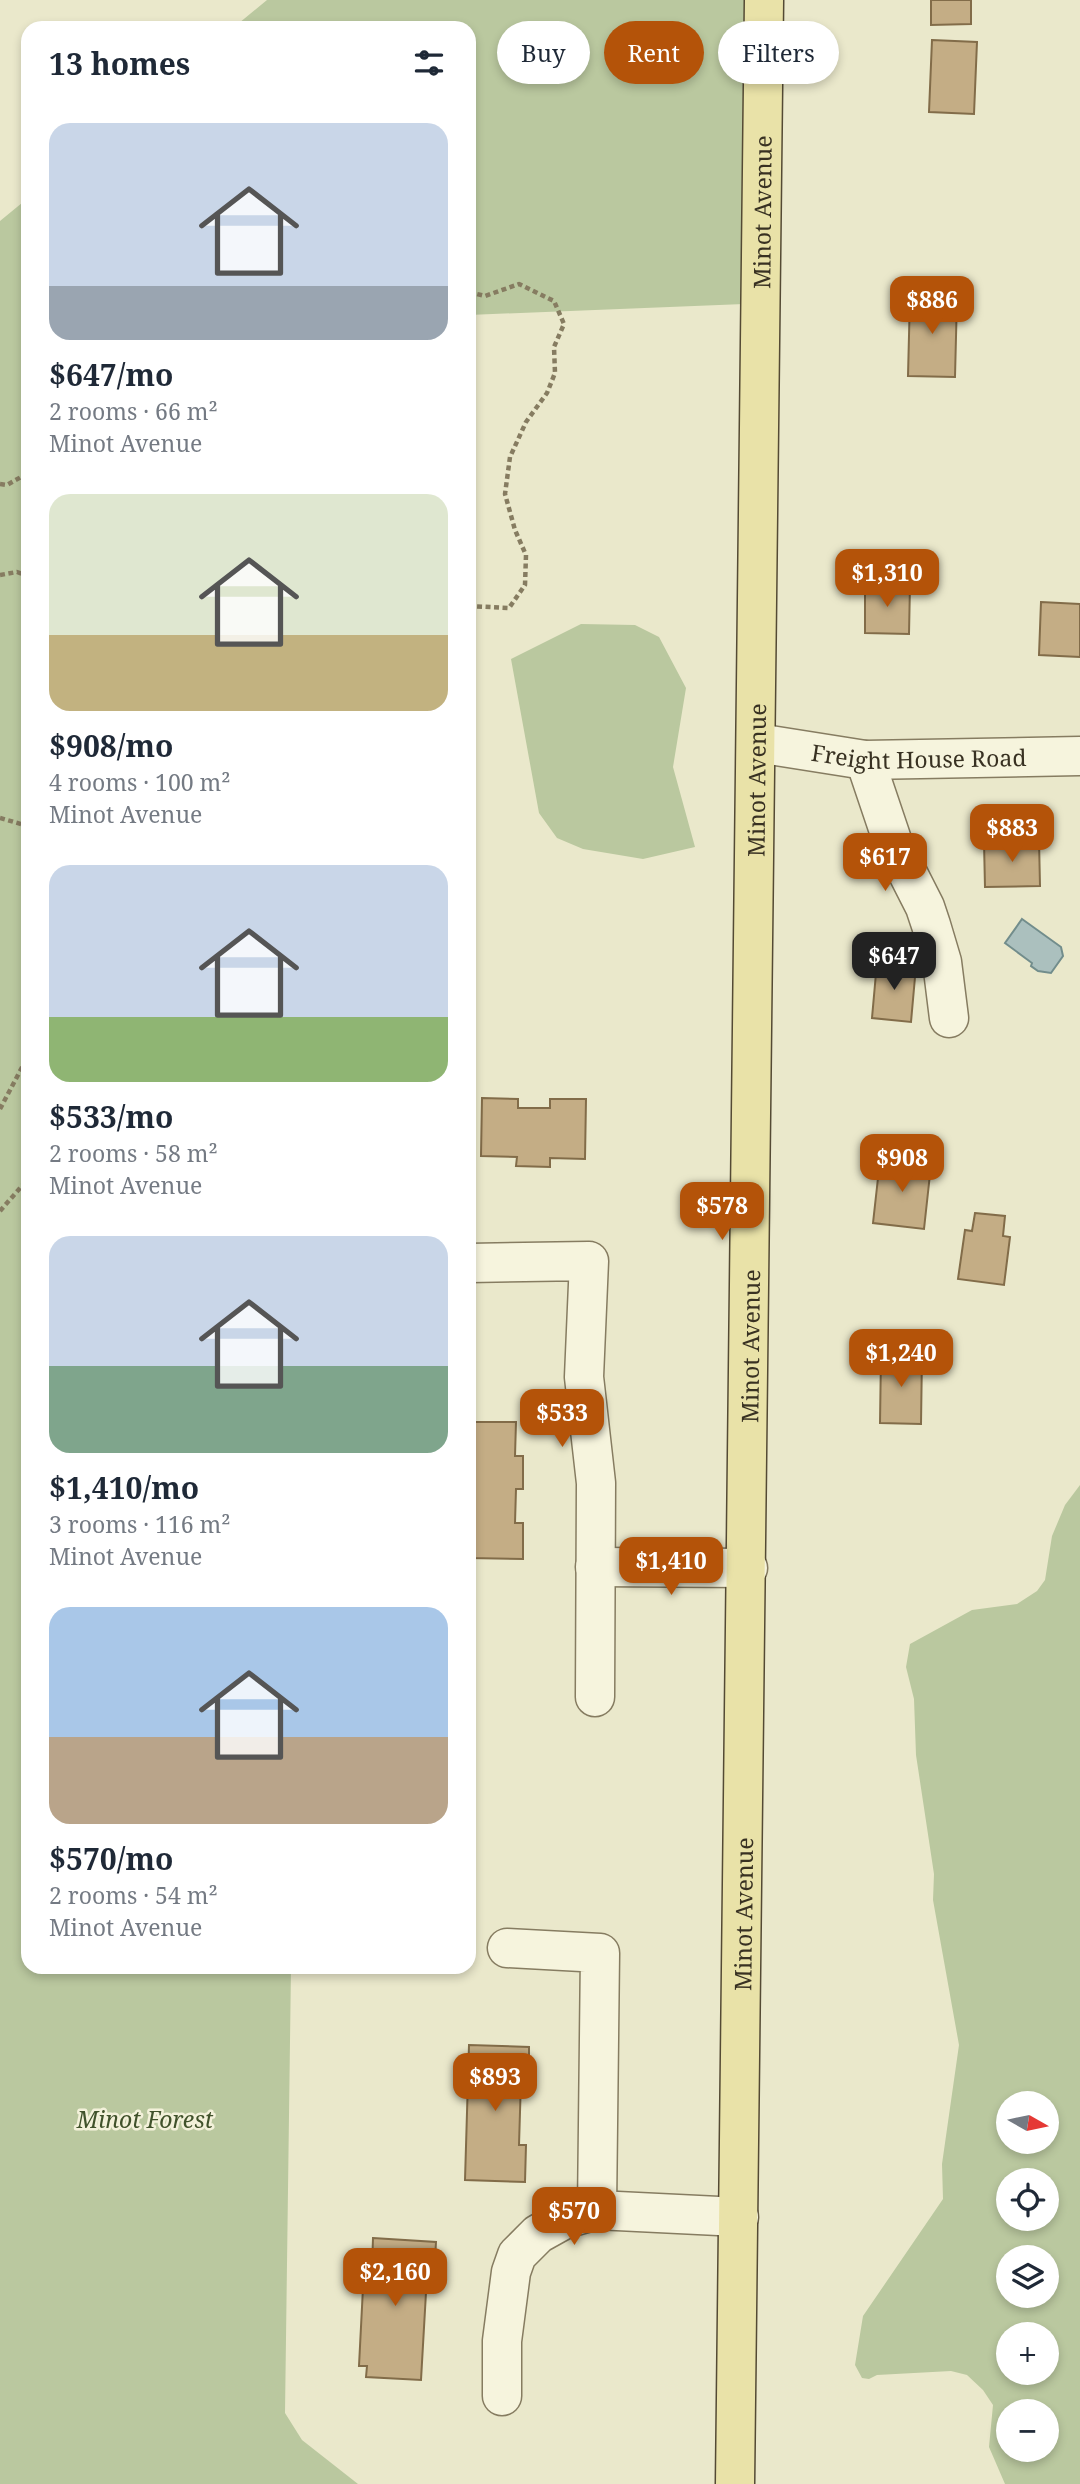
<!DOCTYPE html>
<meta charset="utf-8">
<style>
:root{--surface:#fff;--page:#f2f2f3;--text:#1f2937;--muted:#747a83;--accent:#b45309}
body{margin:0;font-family:"Noto Serif",serif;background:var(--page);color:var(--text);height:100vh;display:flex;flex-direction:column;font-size:26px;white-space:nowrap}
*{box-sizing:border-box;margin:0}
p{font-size:23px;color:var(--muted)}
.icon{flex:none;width:38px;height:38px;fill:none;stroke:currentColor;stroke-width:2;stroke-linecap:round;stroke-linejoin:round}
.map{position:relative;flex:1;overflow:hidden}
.side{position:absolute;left:21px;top:21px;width:455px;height:1953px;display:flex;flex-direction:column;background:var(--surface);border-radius:21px;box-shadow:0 4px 10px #0003}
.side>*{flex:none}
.banner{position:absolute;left:497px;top:21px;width:478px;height:63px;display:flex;gap:14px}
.needle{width:46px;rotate:99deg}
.tools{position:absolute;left:996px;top:2091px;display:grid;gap:14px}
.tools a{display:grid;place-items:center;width:63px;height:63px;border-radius:50%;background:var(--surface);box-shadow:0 4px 10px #0003;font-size:35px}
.price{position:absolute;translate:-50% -60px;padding:0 16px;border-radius:14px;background:var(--accent);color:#fff;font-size:23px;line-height:46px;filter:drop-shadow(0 2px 4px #0008)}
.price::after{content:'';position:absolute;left:50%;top:42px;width:21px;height:16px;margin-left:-10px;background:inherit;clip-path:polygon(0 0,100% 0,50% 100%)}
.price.selected{background:#222;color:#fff}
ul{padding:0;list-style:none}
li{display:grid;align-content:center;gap:14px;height:371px;padding:0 28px}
li span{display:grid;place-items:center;height:217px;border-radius:21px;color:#555}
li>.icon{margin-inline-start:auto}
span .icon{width:126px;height:126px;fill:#fffc;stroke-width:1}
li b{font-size:30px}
h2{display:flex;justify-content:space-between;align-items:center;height:84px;padding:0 28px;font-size:30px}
.tag{padding:0 24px;border-radius:32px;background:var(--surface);box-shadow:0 4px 10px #0003;font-size:24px;line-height:63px}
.tag.selected{background:var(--accent);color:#fff}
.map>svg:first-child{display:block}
.green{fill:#bac89f;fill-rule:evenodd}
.water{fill:#abc0be;stroke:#728d8c;stroke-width:2}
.building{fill:#c4ad85;stroke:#826c49;stroke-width:2}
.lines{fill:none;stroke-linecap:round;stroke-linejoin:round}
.minor-casing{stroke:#867c61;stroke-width:41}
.major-casing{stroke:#544a34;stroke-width:41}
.path{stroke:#867c61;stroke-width:4.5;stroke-dasharray:5 3.5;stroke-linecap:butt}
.minor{stroke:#f6f4dd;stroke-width:38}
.major{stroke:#e9e2a8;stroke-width:38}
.labels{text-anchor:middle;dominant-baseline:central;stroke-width:5;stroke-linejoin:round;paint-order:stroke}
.street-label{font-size:23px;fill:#383122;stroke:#f3f1da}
.park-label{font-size:23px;font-style:italic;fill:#40522b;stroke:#f3f1da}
</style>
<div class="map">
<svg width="1080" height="2484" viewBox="0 0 1080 2484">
<rect width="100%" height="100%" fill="#eae8cb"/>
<!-- green -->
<g class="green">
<path d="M267,0H752L744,304L469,315V28H233Z"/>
<path d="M28,198V1967H291L285,2413L302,2440L358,2484H0V221Z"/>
<path d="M581,624L635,625L659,637L686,688L673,767L695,847L643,859L583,849L557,838L539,813L511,659Z"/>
<path d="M1080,1485V2484H1005L989,2447L993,2405L983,2390L967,2375L951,2371L877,2375L869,2379L862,2378L855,2365L863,2316L943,2199L942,2164L959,2045L933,1900L934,1874L916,1755L914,1699L906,1667L910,1644L972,1610L1017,1604L1037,1591L1045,1580L1052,1536L1065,1505ZM1008,2104H1046V2142H1008ZM1046,2180V2219H1008V2180ZM1008,2258H1046V2296H1008ZM1046,2334V2373H1008V2334ZM1008,2412H1046V2450H1008Z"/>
</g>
<!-- water -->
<path class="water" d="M1022,919L1061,947L1063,956L1051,973L1038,971L1031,966L1032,963L1005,943Z"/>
<!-- building -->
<g class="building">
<path d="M931,0H971V24L931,25Z"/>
<path d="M932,40L977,42L974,114L929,112Z"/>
<path d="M910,296L957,297L955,377L908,376Z"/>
<path d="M865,584H910L909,634L865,633Z"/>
<path d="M1041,602L1080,604V657L1039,655Z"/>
<path d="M1039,840L1040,886L985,887L984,842Z"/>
<path d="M877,962L916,966L911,1022L872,1018Z"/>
<path d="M482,1098L518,1099V1108H550V1099H586L585,1159L550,1158V1167L516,1166L517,1157L481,1156Z"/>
<path d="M880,1160L931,1165L924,1229L873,1223Z"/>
<path d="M975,1213L1005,1216L1003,1236L1010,1237L1004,1285L958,1279L965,1230L972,1231Z"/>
<path d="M881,1355H922L921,1424L880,1423Z"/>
<path d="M469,1422H516L515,1456H523V1489H516L515,1523H523V1559L469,1558Z"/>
<path d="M469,1640H471L469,1697Z"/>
<path d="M469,2045L529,2047V2079H521L519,2145H526L525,2182L465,2180Z"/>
<path d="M373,2238L436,2242L434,2276L427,2275L421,2380L366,2377L367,2366H359L364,2268L372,2269Z"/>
</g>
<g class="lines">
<!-- minor casing -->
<g class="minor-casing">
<g id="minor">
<path id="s1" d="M757,743L865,760L1080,756"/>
<path d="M865,760L894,846L925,907L931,925L942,962L949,1018"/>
<path d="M469,1263L589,1261L584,1377L596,1483L595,1697"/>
<path d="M595,1567L748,1568"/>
<path d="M507,1948L600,1953L597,2210"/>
<path d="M502,2396V2341L511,2272L517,2255L538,2234L565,2219L597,2210L739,2217"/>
</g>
</g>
<!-- major casing -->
<g class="major-casing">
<g id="major">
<path id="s2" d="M735,2484C748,1656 756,828 764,0"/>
</g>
</g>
<!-- path -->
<g class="path">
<path d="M469,292L485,296L519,284L554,301L564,324L554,347L555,373L547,393L526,422L510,457L505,494L515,530L526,555L525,585L509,608L469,606"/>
<path d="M0,484L7,485L28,473"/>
<path d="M0,575L17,572L28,576"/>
<path d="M0,818L28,826"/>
<path d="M0,1109L28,1056"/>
<path d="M0,1211L28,1179"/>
</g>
<!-- minor -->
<use href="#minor" class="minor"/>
<!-- major -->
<use href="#major" class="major"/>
</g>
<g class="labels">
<!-- street labels -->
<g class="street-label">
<text stroke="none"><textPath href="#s2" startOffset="2272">Minot Avenue</textPath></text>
<text stroke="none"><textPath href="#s1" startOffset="163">Freight House Road</textPath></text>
<text stroke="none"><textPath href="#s2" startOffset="1704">Minot Avenue</textPath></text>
<text stroke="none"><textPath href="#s2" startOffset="1138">Minot Avenue</textPath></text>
<text stroke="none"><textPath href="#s2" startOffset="570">Minot Avenue</textPath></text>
</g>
<!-- park labels -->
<g class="park-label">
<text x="145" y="2119">Minot Forest</text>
</g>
</g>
</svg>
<div class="tools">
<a><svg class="needle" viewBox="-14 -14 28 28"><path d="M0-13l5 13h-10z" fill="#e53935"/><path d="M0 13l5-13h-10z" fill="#747a83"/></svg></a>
<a><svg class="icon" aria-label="locate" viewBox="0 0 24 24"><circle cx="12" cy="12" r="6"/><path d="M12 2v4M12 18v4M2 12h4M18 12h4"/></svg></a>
<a><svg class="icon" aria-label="layers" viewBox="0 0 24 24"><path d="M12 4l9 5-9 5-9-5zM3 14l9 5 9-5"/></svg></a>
<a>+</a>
<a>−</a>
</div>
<b class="price" style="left:932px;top:336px">$886</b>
<b class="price" style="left:887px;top:609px">$1,310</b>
<b class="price" style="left:1012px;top:864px">$883</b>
<b class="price" style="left:885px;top:893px">$617</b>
<b class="price selected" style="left:894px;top:992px">$647</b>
<b class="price" style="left:902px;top:1194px">$908</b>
<b class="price" style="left:722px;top:1242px">$578</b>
<b class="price" style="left:901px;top:1389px">$1,240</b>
<b class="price" style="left:562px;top:1449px">$533</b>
<b class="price" style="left:671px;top:1597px">$1,410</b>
<b class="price" style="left:495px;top:2113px">$893</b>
<b class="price" style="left:574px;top:2247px">$570</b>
<b class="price" style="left:395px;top:2308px">$2,160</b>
<div class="banner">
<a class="tag">Buy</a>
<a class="tag selected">Rent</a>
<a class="tag">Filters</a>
</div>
<section class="side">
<h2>13 homes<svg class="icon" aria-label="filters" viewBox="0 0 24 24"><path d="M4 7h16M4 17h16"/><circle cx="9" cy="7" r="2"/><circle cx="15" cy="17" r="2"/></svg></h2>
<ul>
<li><span style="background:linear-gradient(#c9d6e8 75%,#9aa5b1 0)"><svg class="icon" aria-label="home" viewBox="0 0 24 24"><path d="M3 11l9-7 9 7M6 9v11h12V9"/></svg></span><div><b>$647/mo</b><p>2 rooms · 66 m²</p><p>Minot Avenue</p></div></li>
<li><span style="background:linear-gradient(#dfe7d0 65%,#c2b280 0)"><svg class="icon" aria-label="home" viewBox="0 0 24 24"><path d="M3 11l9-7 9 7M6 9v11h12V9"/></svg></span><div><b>$908/mo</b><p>4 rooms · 100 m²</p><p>Minot Avenue</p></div></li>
<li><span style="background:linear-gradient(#c9d6e8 70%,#8fb573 0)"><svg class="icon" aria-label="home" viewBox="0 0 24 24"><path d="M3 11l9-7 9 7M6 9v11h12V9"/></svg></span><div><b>$533/mo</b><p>2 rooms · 58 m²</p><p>Minot Avenue</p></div></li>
<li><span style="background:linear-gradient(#c9d6e8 60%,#7fa58c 0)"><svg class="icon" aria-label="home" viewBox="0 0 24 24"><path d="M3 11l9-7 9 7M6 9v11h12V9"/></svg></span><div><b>$1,410/mo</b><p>3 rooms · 116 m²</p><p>Minot Avenue</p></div></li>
<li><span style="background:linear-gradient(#a9c7e8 60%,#b9a48a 0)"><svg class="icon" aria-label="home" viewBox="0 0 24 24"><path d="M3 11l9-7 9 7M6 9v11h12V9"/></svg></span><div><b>$570/mo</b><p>2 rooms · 54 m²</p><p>Minot Avenue</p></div></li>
</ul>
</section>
</div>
